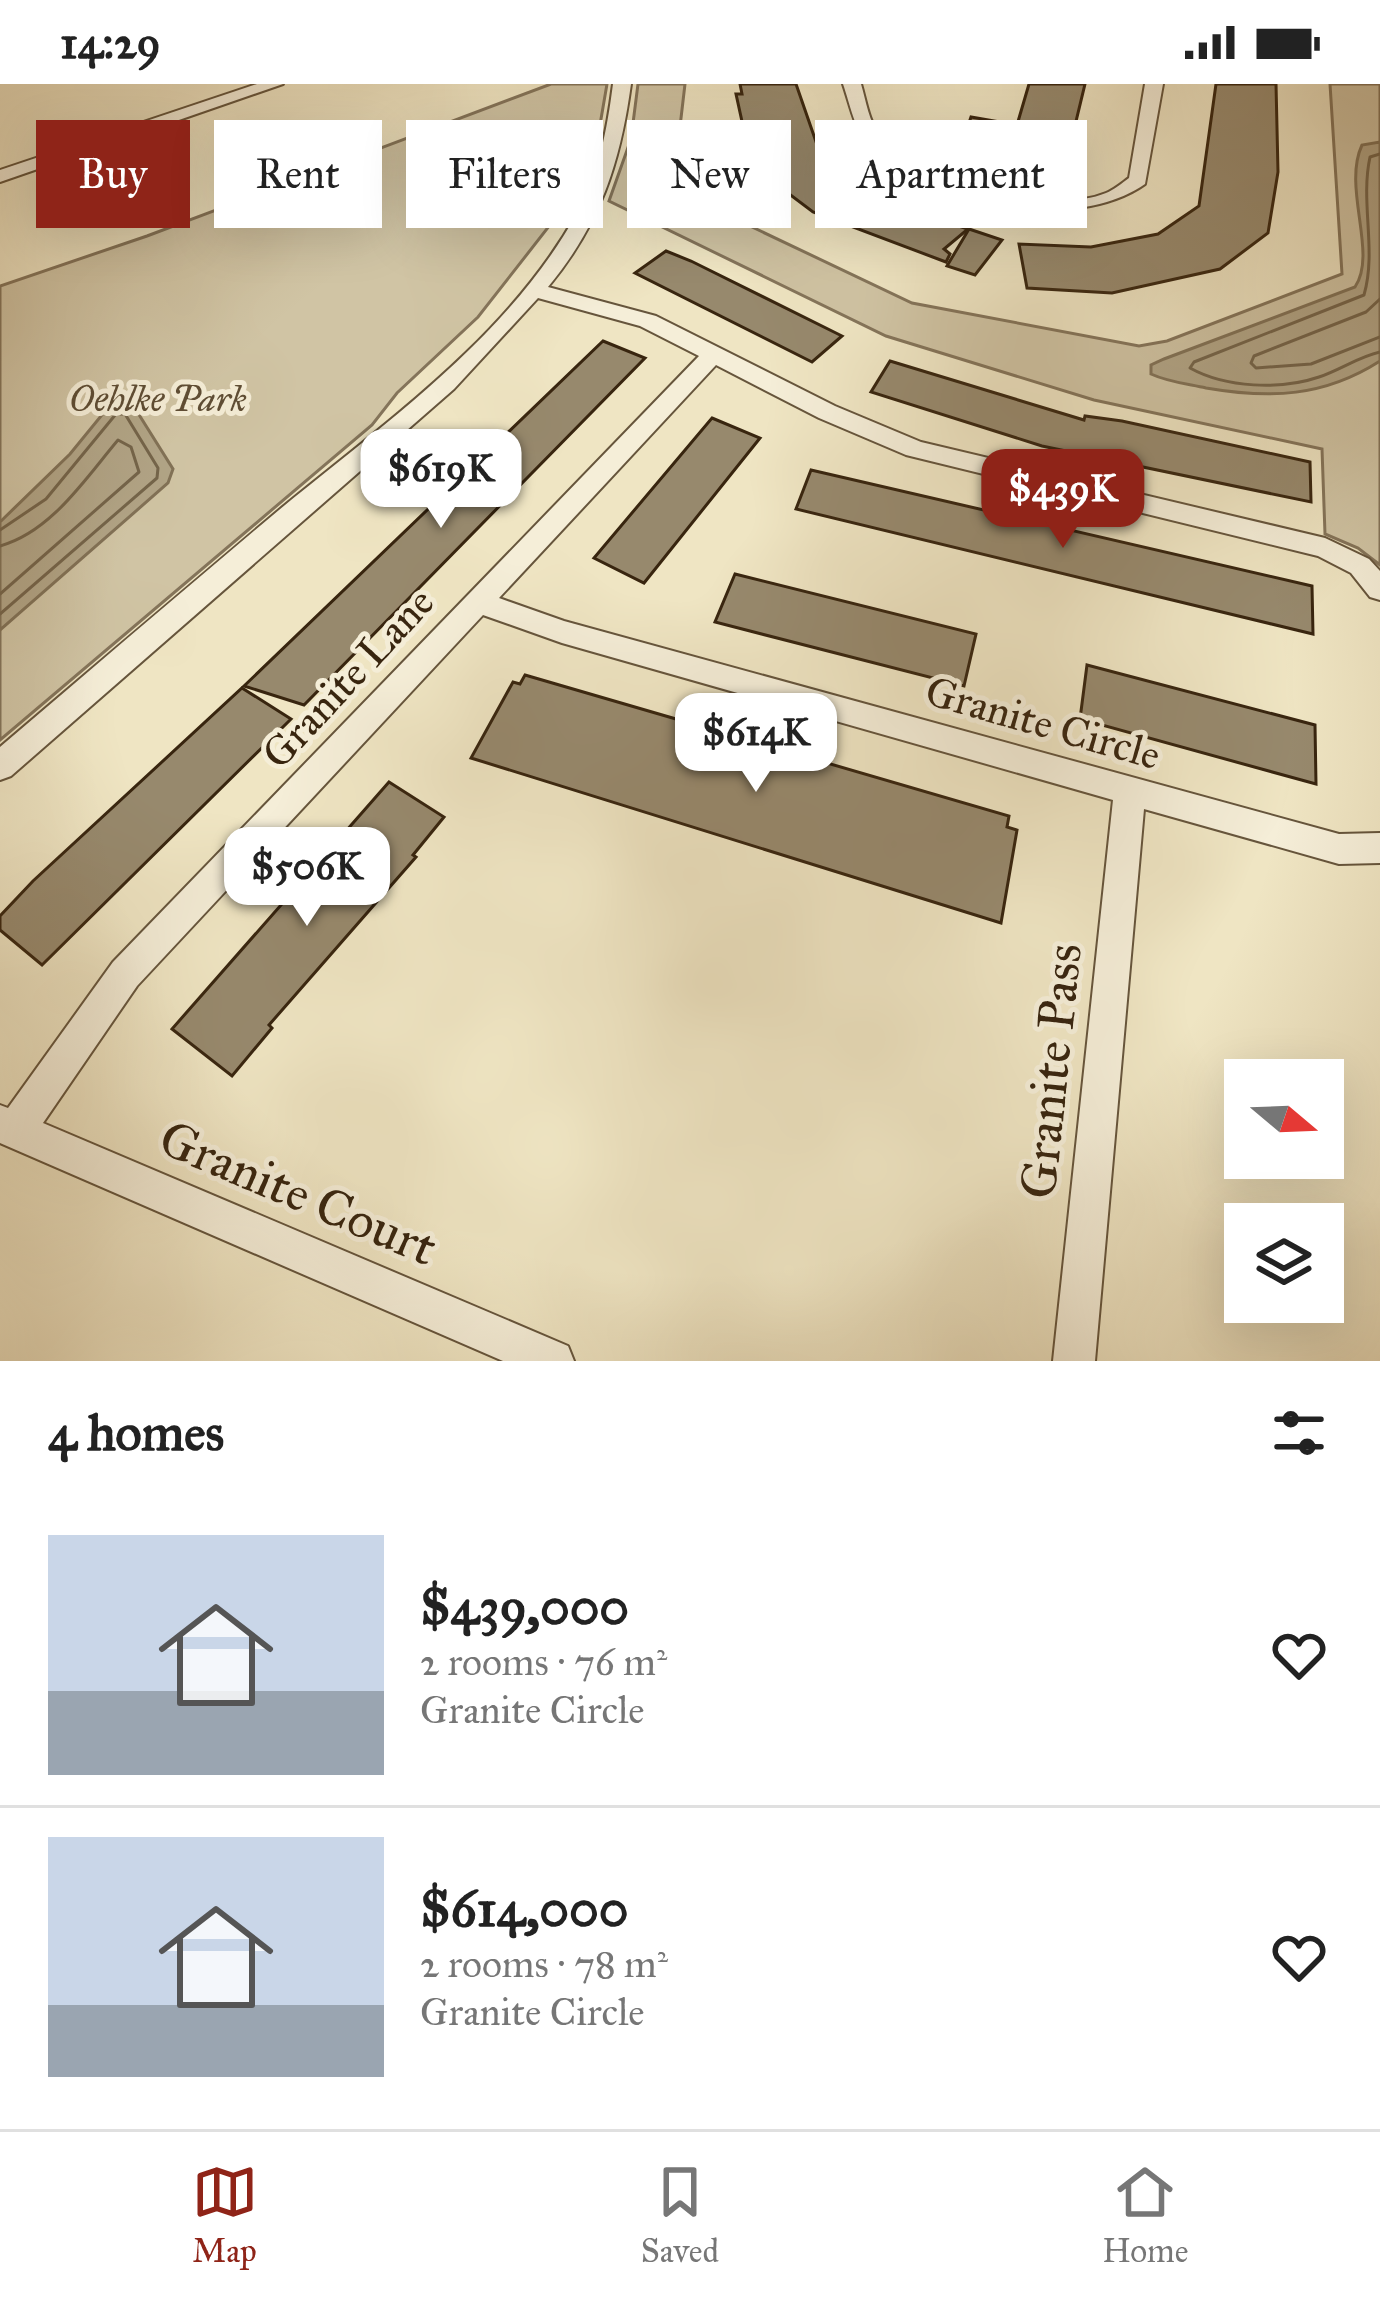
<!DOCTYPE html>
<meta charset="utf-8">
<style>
:root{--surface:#fff;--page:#f6f6f6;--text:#222;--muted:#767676;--line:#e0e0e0;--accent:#8f2418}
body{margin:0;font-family:"IM FELL Great Primer",serif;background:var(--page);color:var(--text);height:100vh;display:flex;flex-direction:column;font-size:45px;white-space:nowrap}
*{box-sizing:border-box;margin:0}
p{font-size:39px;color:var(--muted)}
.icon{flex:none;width:66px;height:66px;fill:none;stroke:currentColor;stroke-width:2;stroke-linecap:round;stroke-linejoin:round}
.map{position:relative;height:1277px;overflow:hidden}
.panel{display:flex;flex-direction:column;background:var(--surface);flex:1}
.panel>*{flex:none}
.hud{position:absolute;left:36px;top:36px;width:1308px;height:108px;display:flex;gap:24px}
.needle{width:78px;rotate:109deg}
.fabs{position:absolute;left:1224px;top:975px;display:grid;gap:24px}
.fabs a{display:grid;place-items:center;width:120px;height:120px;border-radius:0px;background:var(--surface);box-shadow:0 12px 48px #0002;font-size:60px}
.price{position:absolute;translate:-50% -102px;padding:0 27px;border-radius:24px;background:#fff;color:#222;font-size:39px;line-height:78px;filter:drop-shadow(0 3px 6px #0008)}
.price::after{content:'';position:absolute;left:50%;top:72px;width:36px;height:27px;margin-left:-18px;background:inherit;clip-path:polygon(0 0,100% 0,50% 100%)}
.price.selected{background:var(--accent);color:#fff}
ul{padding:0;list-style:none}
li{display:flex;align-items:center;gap:36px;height:300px;padding:0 48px}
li+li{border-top:3px solid var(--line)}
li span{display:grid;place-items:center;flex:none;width:336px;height:240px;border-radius:0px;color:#555}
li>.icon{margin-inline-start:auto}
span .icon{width:144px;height:144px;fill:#fffc;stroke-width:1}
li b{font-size:51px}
h2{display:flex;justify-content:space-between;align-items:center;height:144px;padding:0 48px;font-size:51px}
.chip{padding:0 42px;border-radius:0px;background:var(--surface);box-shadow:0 12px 48px #0002;font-size:42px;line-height:108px}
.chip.selected{background:var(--accent);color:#fff}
.status{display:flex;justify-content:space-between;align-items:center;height:84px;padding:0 60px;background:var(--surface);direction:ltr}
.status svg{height:33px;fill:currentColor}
.dock{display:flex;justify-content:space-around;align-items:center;height:168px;border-top:3px solid var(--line);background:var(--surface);font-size:33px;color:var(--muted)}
.dock a{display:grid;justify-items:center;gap:6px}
.dock .selected{color:var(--accent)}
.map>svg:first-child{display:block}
.green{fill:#d0c4a4;stroke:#84745a;stroke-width:3}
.water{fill:#b1a486;stroke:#817156;stroke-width:3}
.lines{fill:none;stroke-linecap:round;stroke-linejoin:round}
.shore{stroke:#74644a;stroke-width:3}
.building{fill:#97896d;stroke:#38250f;stroke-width:3}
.minor-casing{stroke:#66553c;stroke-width:4}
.minor{fill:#f5eed8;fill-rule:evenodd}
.labels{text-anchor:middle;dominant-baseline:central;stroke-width:10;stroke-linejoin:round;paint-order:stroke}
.far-park-label{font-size:36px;font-style:italic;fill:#5e4d34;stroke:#f5eed8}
.street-label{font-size:42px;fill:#38250f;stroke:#f5eed8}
.near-street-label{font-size:51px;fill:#38250f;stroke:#f5eed8}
</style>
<div class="status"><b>14:29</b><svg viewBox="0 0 49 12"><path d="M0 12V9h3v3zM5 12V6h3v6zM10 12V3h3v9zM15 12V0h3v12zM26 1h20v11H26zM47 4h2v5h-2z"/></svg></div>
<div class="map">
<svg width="1380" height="1277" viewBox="0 0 1380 1277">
<rect width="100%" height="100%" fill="#efe5c3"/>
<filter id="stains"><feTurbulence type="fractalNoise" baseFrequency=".00167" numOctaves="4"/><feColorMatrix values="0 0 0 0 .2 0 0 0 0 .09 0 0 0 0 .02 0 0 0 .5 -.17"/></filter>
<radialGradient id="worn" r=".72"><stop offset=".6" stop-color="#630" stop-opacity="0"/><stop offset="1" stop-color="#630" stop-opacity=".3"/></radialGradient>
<!-- green -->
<g class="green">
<path d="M551,0H607L595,70L550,141L478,233L397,309L372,341L0,656V202L147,152Z"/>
<path d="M638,0H685L672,111L691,114L912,219L1139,262L1167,257L1342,190L1330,0H1380V481L1358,464L1325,450L1322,365L1094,316L886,252L609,117L631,55Z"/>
</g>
<!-- water -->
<g class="water">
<path d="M1380,58V277C1324,313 1270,315 1206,304C1188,300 1168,298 1151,290V281L1164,275L1355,203C1378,169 1342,104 1362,61Z"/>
<path d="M119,310H126L173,385L168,399L0,546V438L70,370Z"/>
</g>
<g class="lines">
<!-- shore -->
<g class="shore">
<path d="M1380,70L1370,73C1360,119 1377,166 1364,211L1194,278L1190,284C1226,304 1281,306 1319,293C1340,286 1358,273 1380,268"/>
<path d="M1380,215L1366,228L1254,272L1251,279L1256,284L1311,280L1380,253"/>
<path d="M0,446L46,415L116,330H125L158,384L157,394L0,530"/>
<path d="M0,462C51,448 85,395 118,356L131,363L139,388L0,510"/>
</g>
</g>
<!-- building -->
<g class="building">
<path d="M740,0H796L822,75L889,124L892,121L968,145L944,165L950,170L946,178L813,128L764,91L743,42L736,10H742Z"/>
<path d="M1029,0H1085L1064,87L960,65L971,33L1017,41Z"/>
<path d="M1216,0H1276L1278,88L1268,149L1220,185L1112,209L1027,204L1019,160L1091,163L1158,150L1199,122Z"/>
<path d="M969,145L1002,156L975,191L947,182Z"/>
<path d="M666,167L691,177L842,252L812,278L635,189Z"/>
<path d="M603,257L645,274L304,621L244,602Z"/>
<path d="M890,277L1084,336L1085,332L1122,337L1310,378L1311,418L1042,362L871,308Z"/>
<path d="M712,334L760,354L644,499L594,474Z"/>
<path d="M811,386L1312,502L1313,550L796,425Z"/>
<path d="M735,490L976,550L964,602L715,538Z"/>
<path d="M1087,581L1315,641L1316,700L1080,635Z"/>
<path d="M525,591L1009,732L1007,743L1017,746L1001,839L471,674L513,598L520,600Z"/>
<path d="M242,604L291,635L42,881L0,846V832L33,797Z"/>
<path d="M389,698L444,733L413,771L416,773L269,941L272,944L232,992L172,945Z"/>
</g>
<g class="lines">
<!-- minor casing -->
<g class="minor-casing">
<g id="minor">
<path d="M257,0H283L0,98V86Z"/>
<path d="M613,0H631C620,80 600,140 548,203L656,232L835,322L921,358L1325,454L1369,475L1380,487V516L1370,513L1351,489L1318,472L906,371L819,334L716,281L499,514L564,537L1339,750L1380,749V779L1339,780L1144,725L1095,1277H1053L1113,716L562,559L483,531L137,902L43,1039L568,1262L574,1277H503L0,1059V1021L8,1024L113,878L699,272L640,242L538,214L454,305L11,692L0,696V663C93,584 186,504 279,426C385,339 508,253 576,131C599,90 607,46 613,0Z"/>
<path d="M843,0H861C866,17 869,38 880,52C916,101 1051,132 1106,109C1114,106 1122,99 1129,94L1145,0H1163L1145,100C1076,149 923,126 868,60C854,44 850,20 843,0Z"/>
</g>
</g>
<!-- minor -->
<use href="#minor" class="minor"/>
</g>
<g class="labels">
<!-- far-park labels -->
<g class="far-park-label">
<text x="158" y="315">Oehlke Park</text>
</g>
<!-- street labels -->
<g class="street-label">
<text transform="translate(348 594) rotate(-47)">Granite Lane</text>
<text transform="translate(1043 639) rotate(16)">Granite Circle</text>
</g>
<!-- near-street labels -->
<g class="near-street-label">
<text transform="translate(1051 987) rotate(-84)">Granite Pass</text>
<text transform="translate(298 1109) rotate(23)">Granite Court</text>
</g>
</g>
<rect width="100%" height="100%" filter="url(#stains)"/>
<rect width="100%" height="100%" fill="url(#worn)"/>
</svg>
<div class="fabs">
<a><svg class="needle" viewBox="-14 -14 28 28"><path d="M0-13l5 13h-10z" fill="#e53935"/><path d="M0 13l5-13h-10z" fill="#767676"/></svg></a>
<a><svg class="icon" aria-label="layers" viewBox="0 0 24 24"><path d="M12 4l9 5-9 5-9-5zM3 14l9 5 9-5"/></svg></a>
</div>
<b class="price" style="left:441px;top:447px">$619K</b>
<b class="price selected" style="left:1063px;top:467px">$439K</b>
<b class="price" style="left:756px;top:711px">$614K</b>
<b class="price" style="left:307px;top:845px">$506K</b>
<div class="hud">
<a class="chip selected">Buy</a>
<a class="chip">Rent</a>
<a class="chip">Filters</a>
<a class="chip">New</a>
<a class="chip">Apartment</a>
</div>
</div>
<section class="panel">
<h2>4 homes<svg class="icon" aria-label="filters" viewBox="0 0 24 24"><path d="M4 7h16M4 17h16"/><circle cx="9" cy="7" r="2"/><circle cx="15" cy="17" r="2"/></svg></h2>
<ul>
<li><span style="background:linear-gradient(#c9d6e8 65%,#9aa5b1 0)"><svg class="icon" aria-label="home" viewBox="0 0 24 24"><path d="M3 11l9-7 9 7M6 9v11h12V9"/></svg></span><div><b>$439,000</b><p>2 rooms · 76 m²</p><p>Granite Circle</p></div><svg class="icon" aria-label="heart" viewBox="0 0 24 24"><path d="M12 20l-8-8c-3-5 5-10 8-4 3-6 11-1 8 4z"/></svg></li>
<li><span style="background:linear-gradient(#c9d6e8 70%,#9aa5b1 0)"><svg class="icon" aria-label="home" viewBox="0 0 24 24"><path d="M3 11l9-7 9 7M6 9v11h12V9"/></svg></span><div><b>$614,000</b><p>2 rooms · 78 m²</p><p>Granite Circle</p></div><svg class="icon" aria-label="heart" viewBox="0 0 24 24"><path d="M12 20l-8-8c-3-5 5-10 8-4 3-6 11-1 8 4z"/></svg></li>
</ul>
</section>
<nav class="dock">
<a class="selected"><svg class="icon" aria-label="map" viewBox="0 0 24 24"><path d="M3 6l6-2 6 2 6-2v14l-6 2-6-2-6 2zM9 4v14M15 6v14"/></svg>Map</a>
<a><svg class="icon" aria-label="saved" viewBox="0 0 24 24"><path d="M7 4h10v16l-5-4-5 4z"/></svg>Saved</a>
<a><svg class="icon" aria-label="home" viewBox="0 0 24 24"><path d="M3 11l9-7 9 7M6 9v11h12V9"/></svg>Home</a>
</nav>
